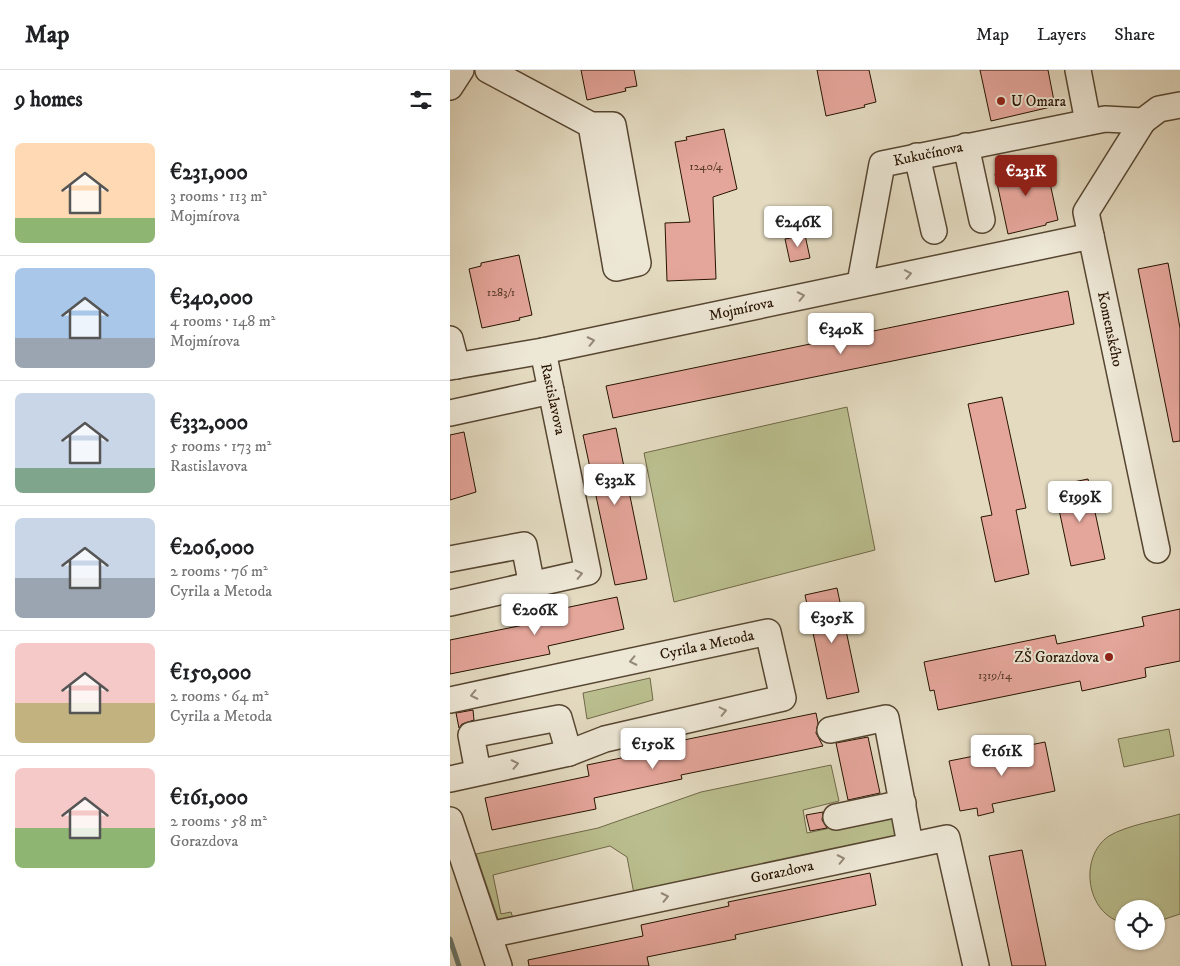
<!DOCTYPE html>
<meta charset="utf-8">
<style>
:root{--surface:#fff;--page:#f2f2f2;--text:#202124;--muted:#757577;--line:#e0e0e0;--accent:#8f2418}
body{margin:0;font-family:"IM FELL DW Pica",serif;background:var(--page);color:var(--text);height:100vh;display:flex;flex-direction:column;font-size:19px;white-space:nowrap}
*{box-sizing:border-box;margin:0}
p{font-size:16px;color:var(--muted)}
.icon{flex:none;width:28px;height:28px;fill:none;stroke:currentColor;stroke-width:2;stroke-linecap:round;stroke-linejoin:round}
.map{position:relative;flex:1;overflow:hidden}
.side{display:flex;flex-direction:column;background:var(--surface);width:450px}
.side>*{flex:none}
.buttons{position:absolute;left:665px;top:830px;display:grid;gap:10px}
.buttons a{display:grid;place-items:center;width:50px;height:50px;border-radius:50%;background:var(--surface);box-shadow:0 1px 4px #0004;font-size:25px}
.price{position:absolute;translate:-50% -42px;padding:0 11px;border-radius:5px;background:#fff;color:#222;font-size:16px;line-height:32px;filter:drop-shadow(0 1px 2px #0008)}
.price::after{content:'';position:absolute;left:50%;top:30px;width:15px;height:11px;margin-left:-8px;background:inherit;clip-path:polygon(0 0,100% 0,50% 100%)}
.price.selected{background:var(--accent);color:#fff}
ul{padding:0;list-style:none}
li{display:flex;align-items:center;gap:15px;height:125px;padding:0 15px}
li+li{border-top:1px solid var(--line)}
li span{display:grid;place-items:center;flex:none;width:140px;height:100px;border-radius:8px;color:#555}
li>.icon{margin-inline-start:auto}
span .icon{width:60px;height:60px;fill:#fffc;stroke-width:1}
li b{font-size:21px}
h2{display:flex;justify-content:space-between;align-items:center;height:60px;padding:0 15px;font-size:21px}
header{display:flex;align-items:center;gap:30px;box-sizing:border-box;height:70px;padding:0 25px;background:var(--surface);border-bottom:1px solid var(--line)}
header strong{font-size:24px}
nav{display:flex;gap:28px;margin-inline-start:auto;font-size:18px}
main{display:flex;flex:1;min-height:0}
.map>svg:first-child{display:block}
.green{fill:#babe8e;stroke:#706948}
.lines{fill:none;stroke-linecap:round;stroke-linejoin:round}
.stream{stroke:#69786b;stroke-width:5}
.building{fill:#e4a59a;stroke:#271401}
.minor-casing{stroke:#564631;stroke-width:28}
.minor{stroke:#ede7d6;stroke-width:25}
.oneway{stroke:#948876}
.poi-dot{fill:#8f2418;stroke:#ede7d6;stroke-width:2}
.labels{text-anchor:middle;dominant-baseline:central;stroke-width:4;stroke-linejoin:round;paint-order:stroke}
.number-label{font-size:12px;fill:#563827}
.poi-label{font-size:15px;fill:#271401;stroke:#ede7d6;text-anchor:start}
.street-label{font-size:15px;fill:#271401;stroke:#ede7d6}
</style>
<header>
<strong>Map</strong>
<nav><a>Map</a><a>Layers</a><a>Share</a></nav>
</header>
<main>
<section class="side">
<h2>9 homes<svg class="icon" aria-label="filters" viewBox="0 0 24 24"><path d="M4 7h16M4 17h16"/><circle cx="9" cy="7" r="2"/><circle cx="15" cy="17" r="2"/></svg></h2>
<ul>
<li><span style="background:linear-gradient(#ffd9b3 75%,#8fb573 0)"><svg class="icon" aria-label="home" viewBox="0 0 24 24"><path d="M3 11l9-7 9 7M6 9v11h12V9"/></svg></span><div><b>€231,000</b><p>3 rooms · 113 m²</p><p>Mojmírova</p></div></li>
<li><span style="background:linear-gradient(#a9c7e8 70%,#9aa5b1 0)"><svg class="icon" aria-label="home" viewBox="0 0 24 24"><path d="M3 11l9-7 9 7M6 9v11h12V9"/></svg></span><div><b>€340,000</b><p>4 rooms · 148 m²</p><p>Mojmírova</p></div></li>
<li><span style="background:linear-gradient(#c9d6e8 75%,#7fa58c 0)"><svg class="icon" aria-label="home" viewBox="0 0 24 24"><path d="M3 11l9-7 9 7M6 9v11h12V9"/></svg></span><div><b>€332,000</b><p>5 rooms · 173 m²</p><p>Rastislavova</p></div></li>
<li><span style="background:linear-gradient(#c9d6e8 60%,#9aa5b1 0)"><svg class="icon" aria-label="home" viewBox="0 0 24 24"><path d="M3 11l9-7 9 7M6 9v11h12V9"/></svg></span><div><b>€206,000</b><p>2 rooms · 76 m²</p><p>Cyrila a Metoda</p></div></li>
<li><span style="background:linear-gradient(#f6c9c9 60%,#c2b280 0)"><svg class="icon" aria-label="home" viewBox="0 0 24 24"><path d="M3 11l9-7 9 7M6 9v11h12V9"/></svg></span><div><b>€150,000</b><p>2 rooms · 64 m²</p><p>Cyrila a Metoda</p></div></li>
<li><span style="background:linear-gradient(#f6c9c9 60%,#8fb573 0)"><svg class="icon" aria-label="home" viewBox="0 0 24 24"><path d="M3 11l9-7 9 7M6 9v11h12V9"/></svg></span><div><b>€161,000</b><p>2 rooms · 58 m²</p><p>Gorazdova</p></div></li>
</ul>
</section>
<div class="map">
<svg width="730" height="896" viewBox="0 0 730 896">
<rect width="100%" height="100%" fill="#e3dac0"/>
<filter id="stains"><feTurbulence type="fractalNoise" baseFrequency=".004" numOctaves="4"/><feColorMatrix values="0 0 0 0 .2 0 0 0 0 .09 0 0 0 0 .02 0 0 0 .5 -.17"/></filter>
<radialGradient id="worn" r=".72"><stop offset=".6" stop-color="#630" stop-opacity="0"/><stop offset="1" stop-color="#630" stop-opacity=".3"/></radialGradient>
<!-- green -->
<g class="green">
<path d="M397,337L425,480L224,532L194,383Z"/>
<path d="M200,608L203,630L137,649L133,623Z"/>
<path d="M719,659L724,686L674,697L668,669Z"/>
<path d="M381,695L389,731L353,740L357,763L446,744L449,760L443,770L184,824L177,787L160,776L43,805L51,844L61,842L63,848L49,852L26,784L148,758L251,722Z"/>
<path d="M730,744V844L706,852V839H674V853C636,845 628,787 659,766C677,755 710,750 730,744Z"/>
</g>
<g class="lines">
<!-- stream -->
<path class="stream" d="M0,869L9,896"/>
</g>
<!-- building -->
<g class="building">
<path d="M131,0H184L187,16L175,18L176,21L137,30Z"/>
<path d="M367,0H419L426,32L414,35L415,37L376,46Z"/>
<path d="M530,0H598L605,36L541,51Z"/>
<path d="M274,59L287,119L263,127L266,209L217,211L215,153L240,152L225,72L237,70L236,67Z"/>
<path d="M595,90L608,150L596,153V155L558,164L545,104L557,101V99Z"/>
<path d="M355,165L360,188L340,192L335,169Z"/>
<path d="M69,185L82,245L69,248L70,250L32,258L19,199L31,196V193Z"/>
<path d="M718,193L730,258V371L723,372L688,199Z"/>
<path d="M618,221L624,254L163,348L156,316Z"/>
<path d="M552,327L576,438L566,440L579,504L545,512L531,447L542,445L518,334Z"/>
<path d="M166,358L197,509L165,515L133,365Z"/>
<path d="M14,362L26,422L0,430V365Z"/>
<path d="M638,409L655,489L621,496L604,416Z"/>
<path d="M387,518L409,622L377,629L355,525Z"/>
<path d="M167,527L174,559L98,576L100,584L0,604V570L93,551L91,543Z"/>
<path d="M730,539V591L695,598L696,607L632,621L630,611L488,640L484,620L480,621L474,592L605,565L607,574L694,556L692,547Z"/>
<path d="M23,640L24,650L12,654L9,658L6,643Z"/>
<path d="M366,643L368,653L366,663L373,676L231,705L232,709L144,728L146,739L42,760L35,728L139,706L137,695L225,677L224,672Z"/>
<path d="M418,667L430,723L398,730L386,673Z"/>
<path d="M595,672L605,721L542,734L544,742L528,746L527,738L510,741L499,691Z"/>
<path d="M373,742L372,750L377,758L360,761L356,745Z"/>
<path d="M572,780L596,896H562L547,825L539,786Z"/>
<path d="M420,803L426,835L285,865L286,869L197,887L199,896H79L78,890L193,866L191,855L279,836L278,832Z"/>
</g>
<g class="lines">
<!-- minor casing -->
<g class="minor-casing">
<g id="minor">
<path d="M38,0L141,55H163L188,193L166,198L141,55"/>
<path d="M628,0L638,52"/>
<path d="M0,17L11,0"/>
<path d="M693,51L636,142L707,480"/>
<path d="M516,76L532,150"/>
<path d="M467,86L484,161"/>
<path d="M410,213L432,94L655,49L693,51L709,39L730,35"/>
<path d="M0,269L7,296"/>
<path d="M0,297L93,281L641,166"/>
<path d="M0,343L101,321"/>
<path d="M0,489L74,475L82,516"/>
<path d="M0,533L138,502L93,281"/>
<path d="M0,630L318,562L333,628L155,669L119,683L0,709"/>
<path d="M380,660L436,648L460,774"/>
<path d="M28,702L21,665L109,648L119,683"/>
<path d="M386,747L453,733"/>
<path d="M0,750L49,896"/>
<path d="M39,865L497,768L526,896"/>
</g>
</g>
<!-- minor -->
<use href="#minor" class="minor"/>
</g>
<!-- one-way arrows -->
<defs><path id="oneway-chevron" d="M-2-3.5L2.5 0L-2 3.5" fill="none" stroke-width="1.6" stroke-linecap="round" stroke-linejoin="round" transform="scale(1.25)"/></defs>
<g class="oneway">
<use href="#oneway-chevron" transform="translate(458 204) rotate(-11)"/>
<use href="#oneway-chevron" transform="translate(351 226) rotate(-12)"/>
<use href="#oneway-chevron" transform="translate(141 271) rotate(-12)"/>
<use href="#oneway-chevron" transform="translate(129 504) rotate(-13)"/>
<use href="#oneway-chevron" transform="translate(183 591) rotate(168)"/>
<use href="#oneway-chevron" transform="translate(24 625) rotate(168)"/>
<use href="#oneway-chevron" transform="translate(273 641) rotate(-13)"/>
<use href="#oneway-chevron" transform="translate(65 694) rotate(-12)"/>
<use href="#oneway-chevron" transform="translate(391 789) rotate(-12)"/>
<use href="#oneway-chevron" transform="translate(215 827) rotate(-12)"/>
</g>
<!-- markers -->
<g class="poi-dot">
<circle cx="551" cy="31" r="5"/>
<circle cx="659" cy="587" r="5"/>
</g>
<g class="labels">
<!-- number labels -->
<g class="number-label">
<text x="256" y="96">1240/4</text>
<text x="51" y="222">1283/1</text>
<text x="545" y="605">1319/14</text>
</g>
<!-- poi labels -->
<g class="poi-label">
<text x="561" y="31">U Omara</text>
<text x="649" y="587" text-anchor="end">ZŠ Gorazdova</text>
</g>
<!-- street labels -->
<g class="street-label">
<text transform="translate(478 84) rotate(-12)">Kukučínova</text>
<text transform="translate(291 239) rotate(-12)">Mojmírova</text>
<text transform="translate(660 259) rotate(78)">Komenského</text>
<text transform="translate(103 329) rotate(78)">Rastislavova</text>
<text transform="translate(257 575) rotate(-12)">Cyrila a Metoda</text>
<text transform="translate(332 802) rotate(-12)">Gorazdova</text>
</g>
</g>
<rect width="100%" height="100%" filter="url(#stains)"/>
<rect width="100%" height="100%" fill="url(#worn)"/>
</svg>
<div class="buttons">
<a><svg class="icon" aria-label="locate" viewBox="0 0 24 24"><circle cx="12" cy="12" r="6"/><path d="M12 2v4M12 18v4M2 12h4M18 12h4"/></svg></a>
</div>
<b class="price selected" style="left:576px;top:127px">€231K</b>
<b class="price" style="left:348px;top:178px">€246K</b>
<b class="price" style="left:391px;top:285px">€340K</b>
<b class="price" style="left:165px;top:436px">€332K</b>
<b class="price" style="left:630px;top:453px">€199K</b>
<b class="price" style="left:85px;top:566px">€206K</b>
<b class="price" style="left:382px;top:574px">€305K</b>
<b class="price" style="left:203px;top:700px">€150K</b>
<b class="price" style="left:552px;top:707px">€161K</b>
</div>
</main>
